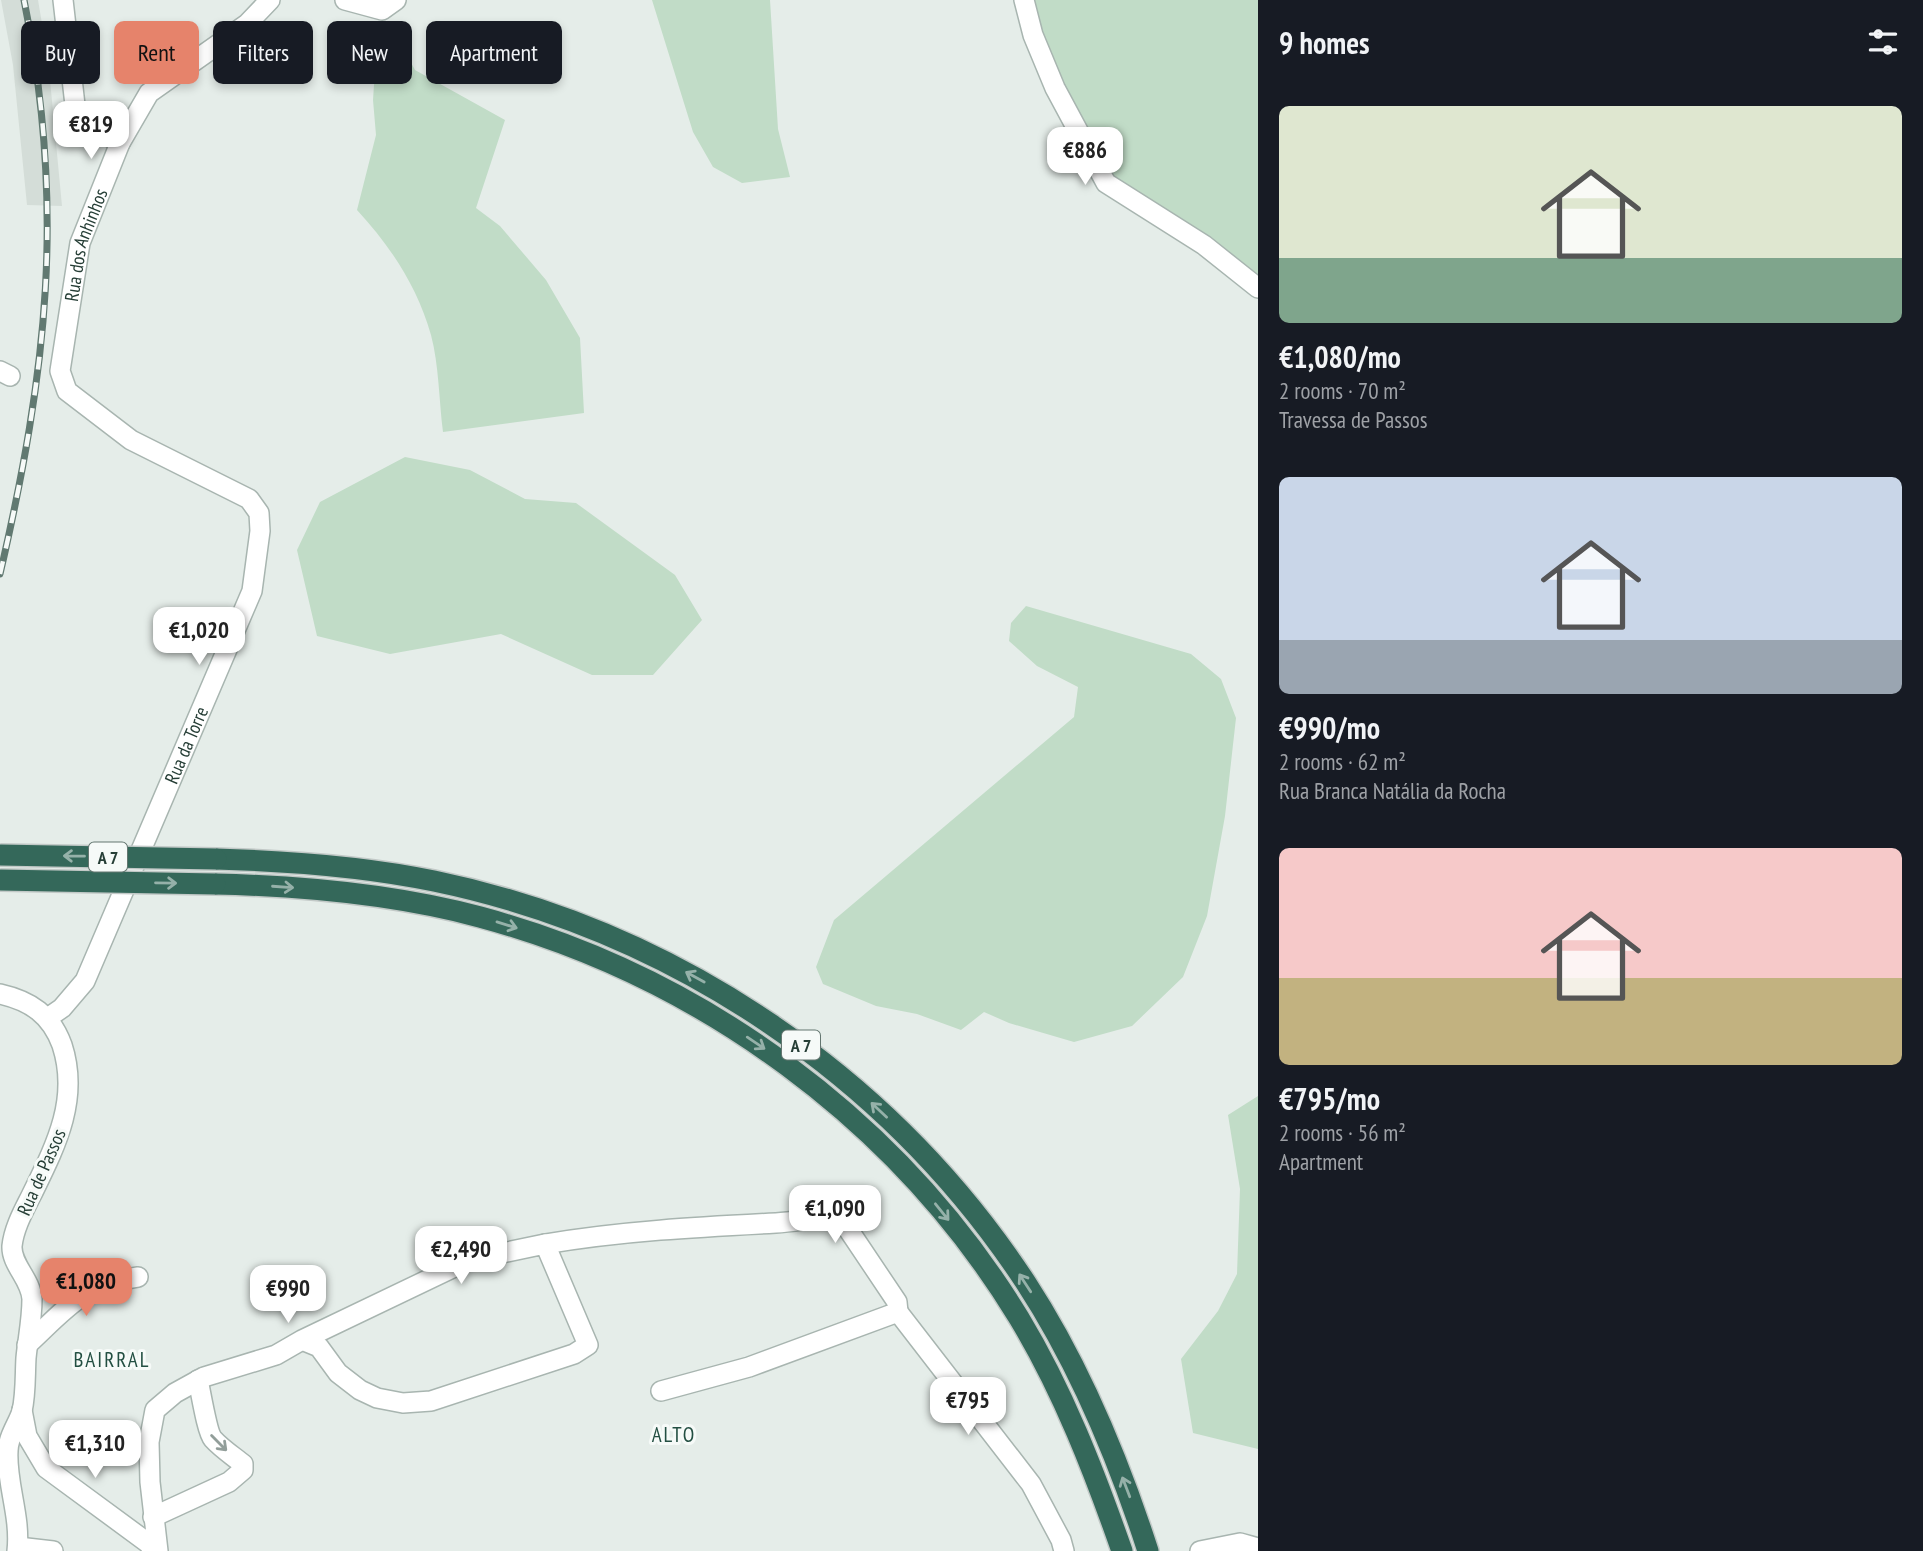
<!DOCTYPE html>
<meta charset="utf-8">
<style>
:root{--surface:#171b24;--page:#20242c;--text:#f1f3f6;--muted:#9ea1a6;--accent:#e6836b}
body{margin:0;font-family:"PT Sans Narrow",sans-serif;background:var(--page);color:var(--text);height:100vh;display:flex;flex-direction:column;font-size:26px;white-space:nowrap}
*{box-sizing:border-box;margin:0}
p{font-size:23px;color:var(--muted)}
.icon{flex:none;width:38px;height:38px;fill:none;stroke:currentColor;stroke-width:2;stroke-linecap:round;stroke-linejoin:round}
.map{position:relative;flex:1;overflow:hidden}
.side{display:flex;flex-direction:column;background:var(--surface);width:665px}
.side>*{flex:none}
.top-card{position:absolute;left:21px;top:21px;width:665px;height:63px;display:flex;gap:14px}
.price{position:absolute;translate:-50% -60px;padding:0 16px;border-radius:14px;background:#fff;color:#222;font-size:23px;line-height:46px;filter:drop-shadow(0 2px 4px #0008)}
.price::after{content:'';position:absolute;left:50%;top:42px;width:21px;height:16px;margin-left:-10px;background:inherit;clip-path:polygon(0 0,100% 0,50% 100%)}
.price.current{background:var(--accent);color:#111}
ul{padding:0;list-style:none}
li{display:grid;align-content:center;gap:14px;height:371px;padding:0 21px}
li span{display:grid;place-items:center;height:217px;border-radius:10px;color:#555}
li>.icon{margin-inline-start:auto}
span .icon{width:126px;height:126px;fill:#fffc;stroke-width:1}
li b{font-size:30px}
h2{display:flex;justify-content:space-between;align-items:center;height:84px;padding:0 21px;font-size:30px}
.pill{padding:0 24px;border-radius:10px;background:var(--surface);box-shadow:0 4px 10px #0003;font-size:24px;line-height:63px}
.pill.current{background:var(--accent);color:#111}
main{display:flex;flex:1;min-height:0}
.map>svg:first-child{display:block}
.built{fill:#d4ddd8}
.green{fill:#c1dcc7}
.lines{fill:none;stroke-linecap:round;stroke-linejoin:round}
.minor-casing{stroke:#a8b5b0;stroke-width:22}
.highway-casing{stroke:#c2c9c7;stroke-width:24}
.minor{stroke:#fff;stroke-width:19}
.highway{stroke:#34685a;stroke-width:21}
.rail-casing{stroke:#617971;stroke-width:7}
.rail{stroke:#f6faf8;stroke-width:4.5;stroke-dasharray:13;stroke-linecap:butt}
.highway-bridge-casing{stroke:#c2c9c7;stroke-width:24;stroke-linecap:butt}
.highway-bridge{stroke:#34685a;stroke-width:21}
.oneway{stroke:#95b1a9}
.oneway2{stroke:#929e9a}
.labels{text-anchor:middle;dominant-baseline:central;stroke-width:6;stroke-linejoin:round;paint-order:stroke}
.shield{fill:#f6faf8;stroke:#647670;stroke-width:2}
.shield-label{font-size:18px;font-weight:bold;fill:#263e36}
.street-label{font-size:19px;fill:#263e36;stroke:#f6faf8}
.neighbourhood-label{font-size:21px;letter-spacing:2px;fill:#234f42;stroke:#f6faf8}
</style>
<main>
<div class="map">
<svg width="1258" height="1551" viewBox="0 0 1258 1551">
<rect width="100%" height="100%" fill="#e5ede9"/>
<!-- built -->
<path class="built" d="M1,0H38L48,59L62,206L27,205L13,65Z"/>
<!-- green -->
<g class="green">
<path d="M652,0H770L778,129L790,177L742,183L713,167L693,132Z"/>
<path d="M1029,0H1258V288L1106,183L1062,95Z"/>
<path d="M390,45L404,50L415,70L505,120L476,208L500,226L546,280L580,338L584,413L443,432C439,401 439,365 431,335C417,286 391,247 357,210L376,135L373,100L376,55Z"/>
<path d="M405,457L470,470L525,499L576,503L675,575L702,620L653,675H592L501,634L390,654L317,636L297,550L320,502Z"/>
<path d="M1026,606L1191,654L1221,679L1236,718L1225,816L1207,916L1183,977L1132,1026L1074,1042L1009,1023L984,1012L961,1030L917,1014L876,1006L823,984L816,967L834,920L1074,717L1078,687L1037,666L1009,641L1011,623Z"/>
<path d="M1258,1096V1449L1193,1433L1181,1359L1218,1311L1237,1274L1240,1189L1228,1115Z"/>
</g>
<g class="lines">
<!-- minor casing -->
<g class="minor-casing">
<g id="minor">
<path d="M63,0L75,105L89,124L120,143"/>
<path d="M345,0L382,10L396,0"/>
<path d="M1024,0L1033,35L1055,88L1106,183L1204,245L1258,288"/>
<path d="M0,371L10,376"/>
<path d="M0,994C31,1001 51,1015 62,1045C80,1100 55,1147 31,1196C23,1212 14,1228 12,1246C11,1265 31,1279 32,1299C32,1319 28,1338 26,1358C25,1374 26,1394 22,1411C18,1424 8,1436 8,1451C6,1483 21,1516 17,1551"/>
<path id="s1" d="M49,1017L62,1008L85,981L252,591L260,531L259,513L249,499L131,440L67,391L60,371L80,243L120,143L149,93L247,24L270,0"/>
<path d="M545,1244C622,1231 698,1227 776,1223C798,1222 818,1216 840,1217L897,1302L898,1312L749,1367L661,1391"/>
<path d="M898,1312L1031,1484L1061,1540L1064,1551"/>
<path d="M27,1345C66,1309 83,1284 138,1277"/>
<path d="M22,1410L27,1436L46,1468L148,1543L154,1551"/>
<path d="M153,1517L229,1482L243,1470V1464C233,1456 221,1448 213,1439C207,1432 201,1393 198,1380"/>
<path d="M18,1547L53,1551"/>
<path d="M158,1551L150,1482L149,1442L155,1410L175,1393L204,1377L276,1355L302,1340L319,1347L338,1373L360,1390L377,1398L403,1403L431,1401L574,1354L588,1345L545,1244L469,1260L302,1340"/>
<path d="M1200,1551L1240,1543L1258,1548"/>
</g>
</g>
<!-- highway casing -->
<g class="highway-casing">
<g id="highway">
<path d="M216,859C289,861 362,866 434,881C675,931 891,1077 1026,1283C1080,1366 1118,1458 1148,1551"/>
<path d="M215,884C304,886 394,894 480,917C702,977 899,1121 1019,1318C1063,1391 1094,1471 1122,1551"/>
</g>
</g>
<!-- minor -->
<use href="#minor" class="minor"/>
<!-- highway -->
<use href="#highway" class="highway"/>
<!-- rail casing -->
<g class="rail-casing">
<path id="rail" d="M0,574C47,371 66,207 24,0"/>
</g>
<!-- rail -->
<use href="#rail" class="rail"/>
<!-- highway-bridge casing -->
<g class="highway-bridge-casing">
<g id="highway-bridge">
<path d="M0,855L216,859"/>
<path d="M0,880L215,884"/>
</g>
</g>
<!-- highway-bridge -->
<use href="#highway-bridge" class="highway-bridge"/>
</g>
<!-- one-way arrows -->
<defs><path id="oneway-shaft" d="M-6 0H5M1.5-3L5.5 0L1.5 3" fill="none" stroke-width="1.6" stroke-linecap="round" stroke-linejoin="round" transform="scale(1.75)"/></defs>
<g class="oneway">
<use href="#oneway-shaft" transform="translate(74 856) rotate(-179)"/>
<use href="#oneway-shaft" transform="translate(166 883) rotate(1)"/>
<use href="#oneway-shaft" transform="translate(283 887) rotate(4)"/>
<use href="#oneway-shaft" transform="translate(507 925) rotate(17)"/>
<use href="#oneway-shaft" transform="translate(695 977) rotate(-151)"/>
<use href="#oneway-shaft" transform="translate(756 1043) rotate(34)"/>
<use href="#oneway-shaft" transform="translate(879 1110) rotate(-137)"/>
<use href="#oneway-shaft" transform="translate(942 1212) rotate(51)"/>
<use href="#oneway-shaft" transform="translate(1025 1283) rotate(-123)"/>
<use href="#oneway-shaft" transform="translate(1126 1487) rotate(-111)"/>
</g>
<use class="oneway2" href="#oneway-shaft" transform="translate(219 1443) rotate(45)"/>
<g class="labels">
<!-- shield labels -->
<g class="shield">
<rect x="89" y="842.5" width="38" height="29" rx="5"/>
<rect x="782" y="1030.5" width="38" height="29" rx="5"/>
</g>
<g class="shield-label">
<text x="108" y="857">A 7</text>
<text x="801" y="1045">A 7</text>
</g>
<!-- street labels -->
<g class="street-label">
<text stroke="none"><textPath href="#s1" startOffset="934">Rua dos Anhinhos</textPath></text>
<text stroke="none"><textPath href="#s1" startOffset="308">Rua da Torre</textPath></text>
<text transform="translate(41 1172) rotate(-66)">Rua de Passos</text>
</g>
<!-- neighbourhood labels -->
<g class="neighbourhood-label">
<text x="112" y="1359">BAIRRAL</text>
<text x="674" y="1434">ALTO</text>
</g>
</g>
</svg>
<b class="price" style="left:91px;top:161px">€819</b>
<b class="price" style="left:1085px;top:187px">€886</b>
<b class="price" style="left:199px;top:667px">€1,020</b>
<b class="price" style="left:835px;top:1245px">€1,090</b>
<b class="price" style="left:461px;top:1286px">€2,490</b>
<b class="price current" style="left:86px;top:1318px">€1,080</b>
<b class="price" style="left:288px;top:1325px">€990</b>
<b class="price" style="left:968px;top:1437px">€795</b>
<b class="price" style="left:95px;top:1480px">€1,310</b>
<div class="top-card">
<a class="pill">Buy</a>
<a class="pill current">Rent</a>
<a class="pill">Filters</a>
<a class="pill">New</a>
<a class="pill">Apartment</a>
</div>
</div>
<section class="side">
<h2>9 homes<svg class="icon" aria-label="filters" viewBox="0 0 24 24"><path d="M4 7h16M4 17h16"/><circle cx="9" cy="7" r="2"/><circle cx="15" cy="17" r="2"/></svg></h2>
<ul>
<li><span style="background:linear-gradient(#dfe7d0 70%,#7fa58c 0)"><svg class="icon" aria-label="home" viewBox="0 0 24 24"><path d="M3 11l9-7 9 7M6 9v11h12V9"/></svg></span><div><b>€1,080/mo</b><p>2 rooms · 70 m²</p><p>Travessa de Passos</p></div></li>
<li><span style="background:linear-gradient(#c9d6e8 75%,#9aa5b1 0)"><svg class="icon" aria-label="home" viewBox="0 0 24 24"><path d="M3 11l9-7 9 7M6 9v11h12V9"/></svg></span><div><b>€990/mo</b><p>2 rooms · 62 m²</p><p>Rua Branca Natália da Rocha</p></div></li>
<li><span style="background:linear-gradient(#f6c9c9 60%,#c2b280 0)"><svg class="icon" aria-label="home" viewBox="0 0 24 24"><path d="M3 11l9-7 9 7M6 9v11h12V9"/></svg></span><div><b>€795/mo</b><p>2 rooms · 56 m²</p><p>Apartment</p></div></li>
</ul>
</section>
</main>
